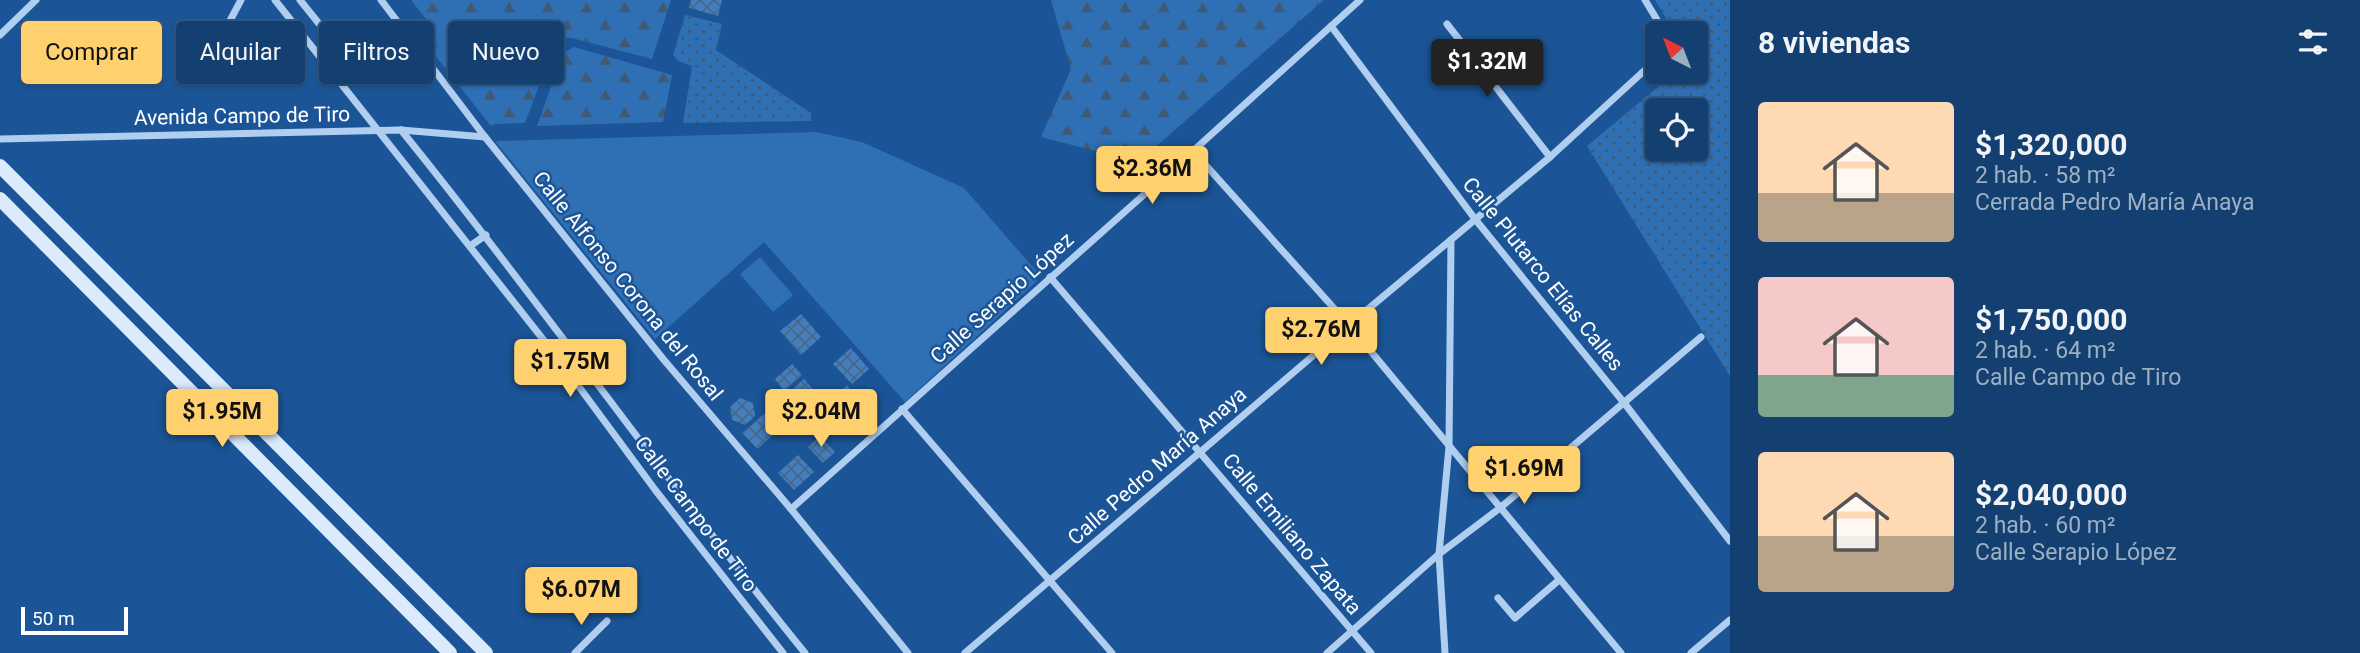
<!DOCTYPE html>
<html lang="es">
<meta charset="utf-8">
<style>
:root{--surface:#144071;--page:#1d4776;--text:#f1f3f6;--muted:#9dafc3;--line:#335984;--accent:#ffd16e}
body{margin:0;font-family:Roboto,sans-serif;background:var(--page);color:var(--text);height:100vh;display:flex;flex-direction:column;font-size:26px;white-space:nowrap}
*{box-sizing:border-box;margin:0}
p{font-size:23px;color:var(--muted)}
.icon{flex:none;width:38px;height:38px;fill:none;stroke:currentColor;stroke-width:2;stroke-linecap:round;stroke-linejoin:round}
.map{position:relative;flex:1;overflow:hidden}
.panel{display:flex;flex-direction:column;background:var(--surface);width:630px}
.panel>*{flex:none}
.guide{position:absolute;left:21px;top:21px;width:665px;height:63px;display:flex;gap:14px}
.needle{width:46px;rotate:318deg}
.tools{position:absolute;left:1645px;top:21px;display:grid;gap:14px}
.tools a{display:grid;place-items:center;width:63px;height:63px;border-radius:7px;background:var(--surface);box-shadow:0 2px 5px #0004,0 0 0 2px var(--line);font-size:35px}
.scale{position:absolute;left:21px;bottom:18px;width:107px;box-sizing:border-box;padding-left:7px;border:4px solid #fff;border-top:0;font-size:19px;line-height:24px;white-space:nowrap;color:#fff;-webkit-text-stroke:5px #1b5597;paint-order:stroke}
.price{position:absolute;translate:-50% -60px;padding:0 16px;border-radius:7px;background:var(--accent);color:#111;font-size:23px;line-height:46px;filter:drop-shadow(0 2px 4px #0008)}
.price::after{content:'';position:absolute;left:50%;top:42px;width:21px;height:16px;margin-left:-10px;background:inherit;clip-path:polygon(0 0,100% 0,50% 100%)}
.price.selected{background:#222;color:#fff}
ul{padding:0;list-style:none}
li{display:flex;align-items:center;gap:21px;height:175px;padding:0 28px}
li span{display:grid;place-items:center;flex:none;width:196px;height:140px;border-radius:7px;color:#555}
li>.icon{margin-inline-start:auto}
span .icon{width:84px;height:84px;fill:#fffc;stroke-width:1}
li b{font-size:30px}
h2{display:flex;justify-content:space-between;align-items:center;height:84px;padding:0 28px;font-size:30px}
.pill{padding:0 24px;border-radius:7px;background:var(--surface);box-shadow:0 2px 5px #0004,0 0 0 2px var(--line);font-size:24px;line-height:63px}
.pill.selected{background:var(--accent);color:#111}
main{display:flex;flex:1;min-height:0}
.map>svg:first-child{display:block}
.grass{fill:#2f6fb4}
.forest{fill:url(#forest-firs)}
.park{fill:url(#park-dots);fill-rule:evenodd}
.building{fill:url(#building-cross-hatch)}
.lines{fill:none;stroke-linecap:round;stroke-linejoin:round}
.street{stroke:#afcef0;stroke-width:7}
.secondary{stroke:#dcebfb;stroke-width:14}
.labels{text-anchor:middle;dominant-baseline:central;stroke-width:5;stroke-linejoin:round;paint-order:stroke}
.street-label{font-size:21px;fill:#fff;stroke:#1b5597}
</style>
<main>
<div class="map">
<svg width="1730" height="653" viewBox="0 0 1730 653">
<defs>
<pattern id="forest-firs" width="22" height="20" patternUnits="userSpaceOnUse" patternTransform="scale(1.75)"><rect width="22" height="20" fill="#2f6fb4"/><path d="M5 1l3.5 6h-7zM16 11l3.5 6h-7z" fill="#405a76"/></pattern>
<pattern id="park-dots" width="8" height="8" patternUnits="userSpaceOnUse" patternTransform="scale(1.75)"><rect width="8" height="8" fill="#2f6fb4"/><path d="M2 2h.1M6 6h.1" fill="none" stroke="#405a76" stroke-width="1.8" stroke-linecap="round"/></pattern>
<pattern id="building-cross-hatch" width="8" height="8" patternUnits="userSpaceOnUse" patternTransform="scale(1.75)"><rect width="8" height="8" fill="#447ebd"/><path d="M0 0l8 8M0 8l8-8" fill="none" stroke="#48688a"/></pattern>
</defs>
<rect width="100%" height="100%" fill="#1b5597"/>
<!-- grass -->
<g class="grass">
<path d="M816,132L862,142L964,188L1038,273L1037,281L905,402L764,242L655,339L495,141Z"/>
<path d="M760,257L793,295L773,312L740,274Z"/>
</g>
<!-- forest -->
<g class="forest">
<path d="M411,0H671L652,59L572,38H562L554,45L525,123L495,124L491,126L419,35L430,24Z"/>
<path d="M1051,0H1324L1138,162L1041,137L1071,69Z"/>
<path d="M574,47L672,75L663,122L537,126L563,53Z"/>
</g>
<!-- park -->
<g class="park">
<path d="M1655,0H1730V376L1587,146L1676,72H1696V33H1675ZM1657,110H1696V149H1657Z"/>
<path d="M685,15L722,24L716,50L811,113V121L683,123L692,66L678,61L673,55Z"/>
</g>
<!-- building -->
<g class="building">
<path d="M691,0H722L718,16L689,8Z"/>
<path d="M801,314L821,337L801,355L780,331Z"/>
<path d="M851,348L869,369L852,384L833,364Z"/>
<path d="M792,364L802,375L784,391L775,379Z"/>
<path d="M804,379L818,395L757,449L742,433Z"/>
<path d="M847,385L875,417L860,431L831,399Z"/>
<path d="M740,398L753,403L755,416L745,425L732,420L730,407Z"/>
<path d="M820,436L835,452L823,463L808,447Z"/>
<path d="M798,455L814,472L794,490L778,473Z"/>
</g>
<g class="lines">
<!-- street -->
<g class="street">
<path d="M275,0L557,357L656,491L783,653"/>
<path d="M300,0L333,41L329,69"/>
<path d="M381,0L485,137L664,360L791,509L908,653"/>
<path d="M1645,0L1665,33"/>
<path d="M1447,24L1550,157"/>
<path d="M1331,26L1475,219L1625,404L1730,541"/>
<path d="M0,35L36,0"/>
<path d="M189,47L218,43L241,0"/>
<path d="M401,130C540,301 666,482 805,653"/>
<path d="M0,139L401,130L485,137"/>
<path d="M1193,151L1349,325L1621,653"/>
<path d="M470,246L486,235"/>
<path d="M1050,277L1371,653"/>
<path d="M902,409L1112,653"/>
<path d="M791,509L1193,151L1360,0"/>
<path d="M1498,598L1515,618L1559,580"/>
<path d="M575,653L607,621"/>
<path d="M965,653L1349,325L1550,157L1657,59"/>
<path d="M1327,653L1439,554L1500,508L1701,337"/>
<path d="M1445,653L1439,554L1449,447L1451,240"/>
<path d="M1691,653L1730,620"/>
</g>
<!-- secondary -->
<g class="secondary">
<path d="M0,166L486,653"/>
<path d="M0,199L450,653"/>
</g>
</g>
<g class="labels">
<!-- street labels -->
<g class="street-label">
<text transform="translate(242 116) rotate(-1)">Avenida Campo de Tiro</text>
<text transform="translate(1543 274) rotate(51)">Calle Plutarco Elías Calles</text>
<text transform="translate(628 286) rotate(51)">Calle Alfonso Corona del Rosal</text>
<text transform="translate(1002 298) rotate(-42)">Calle Serapio López</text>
<text transform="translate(1157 466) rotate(-41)">Calle Pedro María Anaya</text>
<text transform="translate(696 514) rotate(53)">Calle Campo de Tiro</text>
<text transform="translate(1292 534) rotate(50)">Calle Emiliano Zapata</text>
</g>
</g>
</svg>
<div class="tools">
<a><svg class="needle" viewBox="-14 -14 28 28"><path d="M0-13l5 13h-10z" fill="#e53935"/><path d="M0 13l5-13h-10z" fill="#9dafc3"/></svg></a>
<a><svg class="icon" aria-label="locate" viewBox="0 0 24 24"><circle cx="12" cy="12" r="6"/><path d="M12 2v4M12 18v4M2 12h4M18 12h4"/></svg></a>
</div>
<div class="scale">50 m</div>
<b class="price selected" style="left:1487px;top:99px">$1.32M</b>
<b class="price" style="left:1152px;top:206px">$2.36M</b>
<b class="price" style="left:1321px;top:367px">$2.76M</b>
<b class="price" style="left:570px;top:399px">$1.75M</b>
<b class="price" style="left:222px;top:449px">$1.95M</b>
<b class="price" style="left:821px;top:449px">$2.04M</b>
<b class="price" style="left:1524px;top:506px">$1.69M</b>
<b class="price" style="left:581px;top:627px">$6.07M</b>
<div class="guide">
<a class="pill selected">Comprar</a>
<a class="pill">Alquilar</a>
<a class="pill">Filtros</a>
<a class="pill">Nuevo</a>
</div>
</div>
<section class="panel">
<h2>8 viviendas<svg class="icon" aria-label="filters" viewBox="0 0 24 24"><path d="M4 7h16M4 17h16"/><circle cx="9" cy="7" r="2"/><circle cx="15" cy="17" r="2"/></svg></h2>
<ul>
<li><span style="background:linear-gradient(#ffd9b3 65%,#b9a48a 0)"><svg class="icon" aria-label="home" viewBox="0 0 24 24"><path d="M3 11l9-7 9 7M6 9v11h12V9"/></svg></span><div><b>$1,320,000</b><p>2 hab. · 58 m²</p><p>Cerrada Pedro María Anaya</p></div></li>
<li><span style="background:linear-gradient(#f6c9c9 70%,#7fa58c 0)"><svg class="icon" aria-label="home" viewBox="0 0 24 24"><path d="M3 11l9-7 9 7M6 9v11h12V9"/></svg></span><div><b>$1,750,000</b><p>2 hab. · 64 m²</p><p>Calle Campo de Tiro</p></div></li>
<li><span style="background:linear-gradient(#ffd9b3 60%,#b9a48a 0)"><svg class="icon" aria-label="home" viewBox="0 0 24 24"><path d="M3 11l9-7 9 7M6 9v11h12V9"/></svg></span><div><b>$2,040,000</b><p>2 hab. · 60 m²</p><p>Calle Serapio López</p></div></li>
</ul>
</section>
</main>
